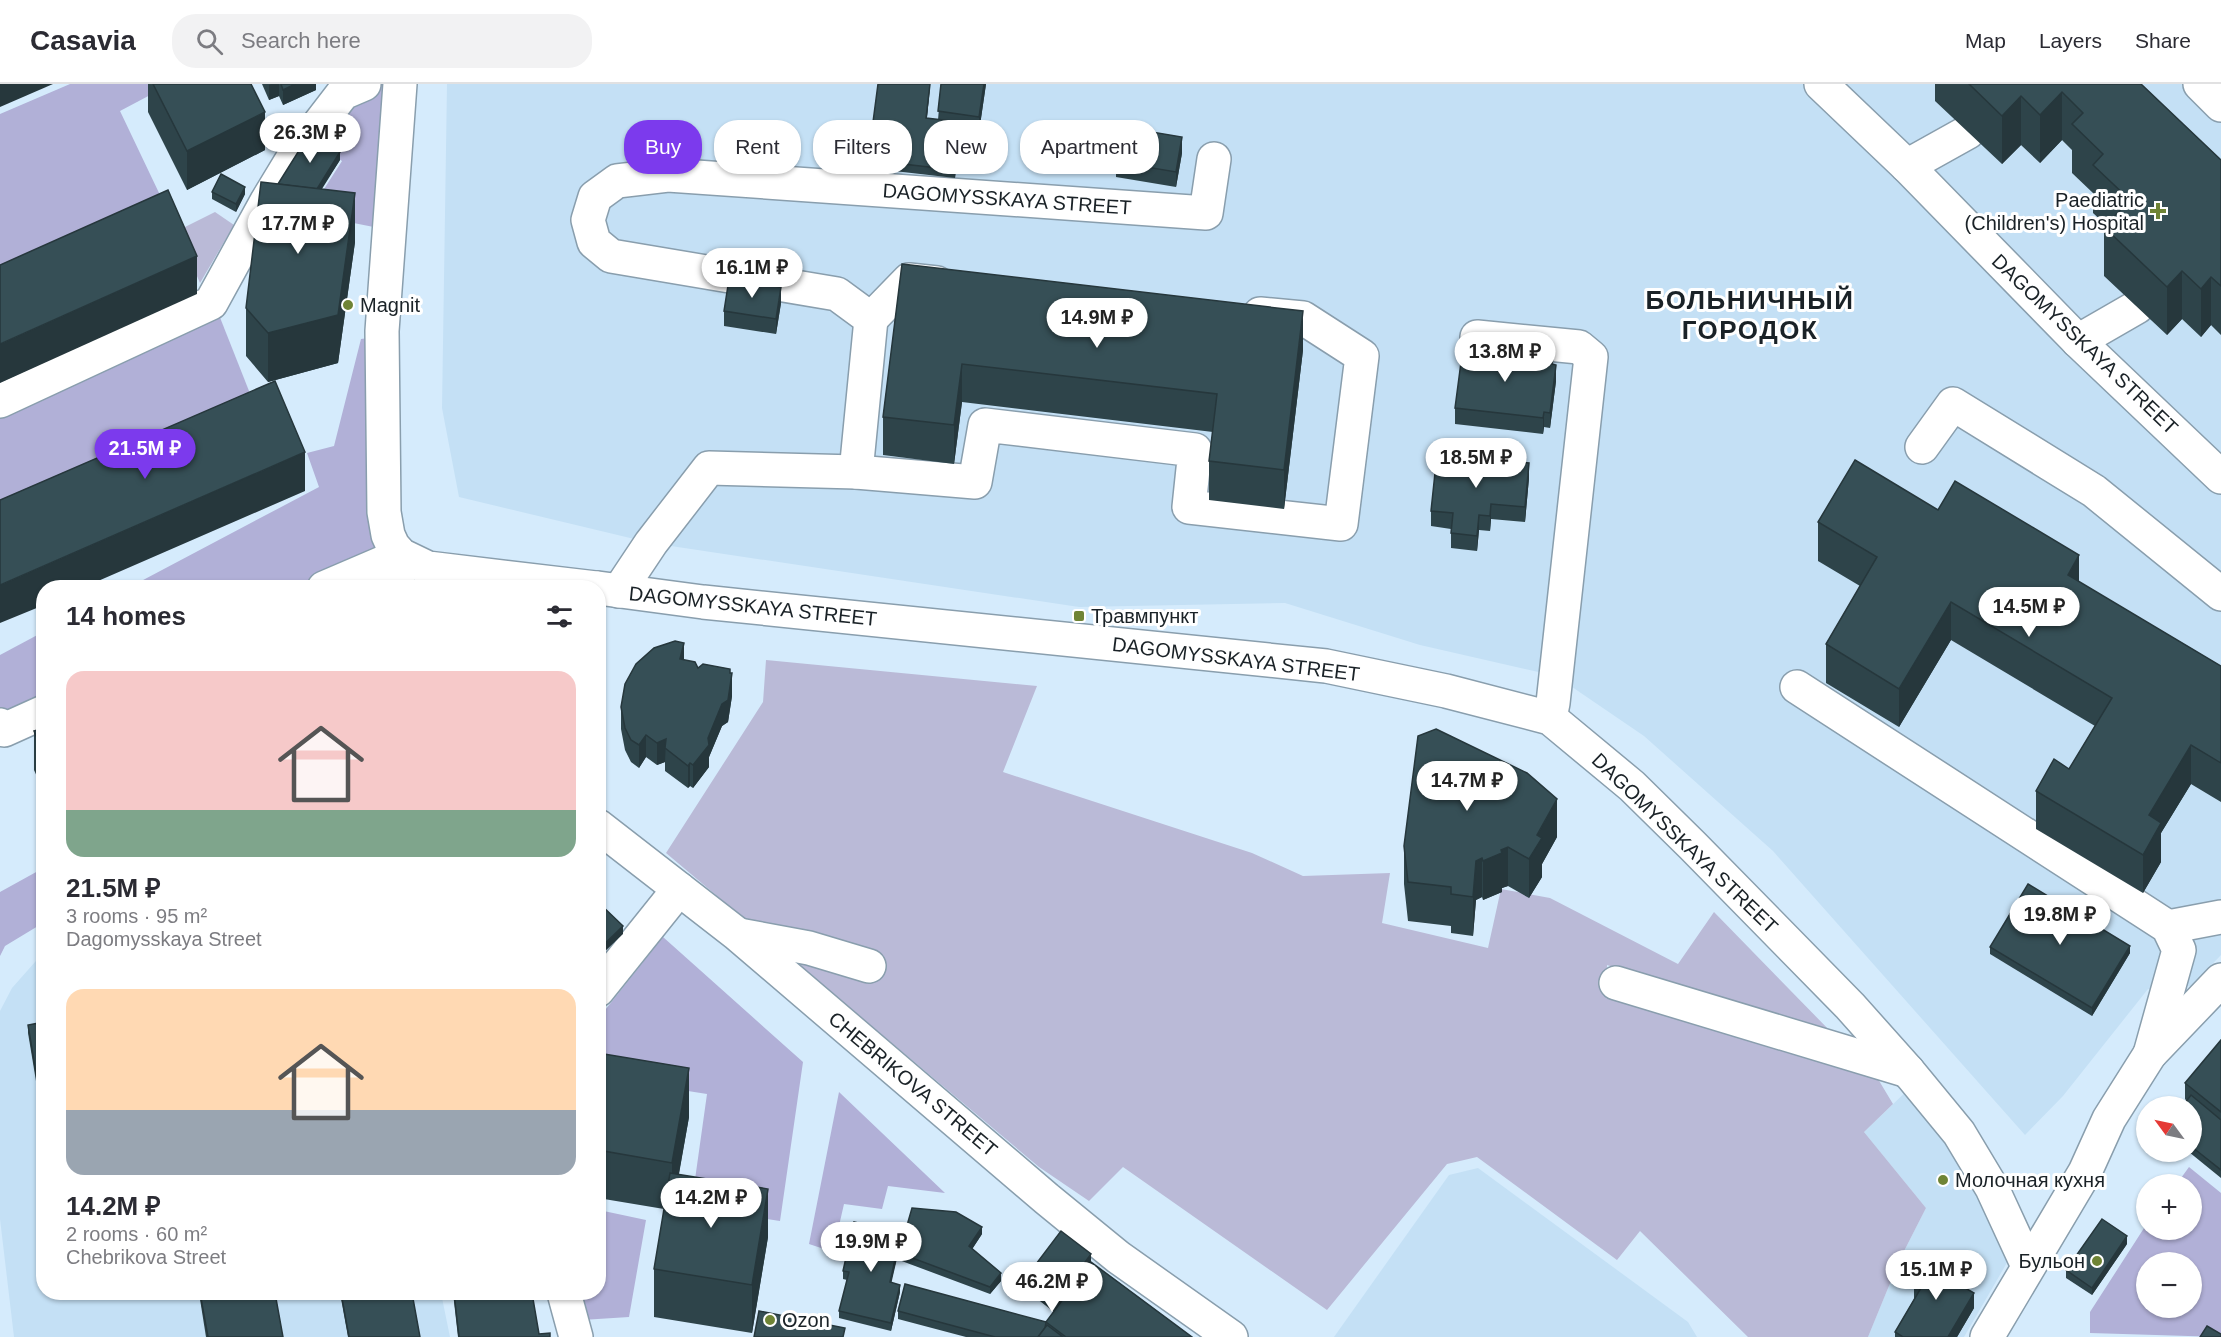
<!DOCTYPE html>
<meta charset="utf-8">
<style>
:root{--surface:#fff;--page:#f2f2f3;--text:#2b2b33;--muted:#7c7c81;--line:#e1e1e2;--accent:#7c3aed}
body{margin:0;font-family:Helvetica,sans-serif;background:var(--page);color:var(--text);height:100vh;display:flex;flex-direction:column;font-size:22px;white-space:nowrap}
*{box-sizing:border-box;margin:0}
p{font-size:20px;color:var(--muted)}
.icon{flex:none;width:33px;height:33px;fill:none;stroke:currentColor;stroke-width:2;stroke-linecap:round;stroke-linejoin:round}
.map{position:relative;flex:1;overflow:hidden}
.sheet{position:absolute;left:36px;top:496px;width:570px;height:720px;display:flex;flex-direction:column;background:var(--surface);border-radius:24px;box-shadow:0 2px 4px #0004}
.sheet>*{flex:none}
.banner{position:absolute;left:624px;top:36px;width:570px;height:54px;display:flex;gap:12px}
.needle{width:39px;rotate:303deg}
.tools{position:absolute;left:2136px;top:1012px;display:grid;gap:12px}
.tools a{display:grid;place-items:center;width:66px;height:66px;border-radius:50%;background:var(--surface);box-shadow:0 2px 4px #0004;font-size:30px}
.price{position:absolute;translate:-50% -51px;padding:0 14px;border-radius:21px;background:#fff;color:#222;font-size:20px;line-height:39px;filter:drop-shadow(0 2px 3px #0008)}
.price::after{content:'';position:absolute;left:50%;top:36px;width:18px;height:14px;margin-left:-9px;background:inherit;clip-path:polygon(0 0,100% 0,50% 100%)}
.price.current{background:var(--accent);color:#fff}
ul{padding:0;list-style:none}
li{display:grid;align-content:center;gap:12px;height:318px;padding:0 30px}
li span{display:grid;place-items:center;height:186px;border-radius:18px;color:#555}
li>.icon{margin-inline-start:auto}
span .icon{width:108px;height:108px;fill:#fffc;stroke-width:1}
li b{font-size:26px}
h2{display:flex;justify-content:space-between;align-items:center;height:72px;padding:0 30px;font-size:26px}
.tag{padding:0 21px;border-radius:24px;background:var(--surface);box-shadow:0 2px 4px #0004;font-size:21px;line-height:54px}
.tag.current{background:var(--accent);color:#fff}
header{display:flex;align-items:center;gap:36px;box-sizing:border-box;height:84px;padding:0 30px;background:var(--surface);border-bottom:2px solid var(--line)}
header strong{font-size:28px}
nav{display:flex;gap:33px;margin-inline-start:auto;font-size:21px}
.search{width:420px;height:54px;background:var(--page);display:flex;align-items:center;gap:15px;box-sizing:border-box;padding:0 21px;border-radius:24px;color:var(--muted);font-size:22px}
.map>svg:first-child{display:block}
.built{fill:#c4e0f5}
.green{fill:#babad7}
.forest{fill:#b1b0d7;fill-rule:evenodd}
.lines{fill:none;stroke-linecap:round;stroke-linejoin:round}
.minor-casing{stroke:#899ead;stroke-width:36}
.minor{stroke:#fff;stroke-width:33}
.wall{fill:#2e444a}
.shaded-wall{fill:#26373c}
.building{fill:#364f56;stroke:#26373c;stroke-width:1.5}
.poi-dot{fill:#6f8435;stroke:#fff;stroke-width:2}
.labels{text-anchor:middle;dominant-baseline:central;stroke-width:6;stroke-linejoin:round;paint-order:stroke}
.street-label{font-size:20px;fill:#1a2227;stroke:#fff}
.poi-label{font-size:20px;fill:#1a2227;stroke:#fff;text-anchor:start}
.district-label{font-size:26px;font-weight:bold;letter-spacing:1.5px;fill:#1a2227;stroke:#fff}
</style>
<header>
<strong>Casavia</strong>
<div class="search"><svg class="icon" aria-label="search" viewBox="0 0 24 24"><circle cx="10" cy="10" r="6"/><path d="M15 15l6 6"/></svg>Search here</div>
<nav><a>Map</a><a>Layers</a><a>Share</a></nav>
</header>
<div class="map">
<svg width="2221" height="1253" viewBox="0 0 2221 1253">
<rect width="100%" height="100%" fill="#d5ebfc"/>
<!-- built -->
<g class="built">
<path d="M447,0H2221V871L2191,902L2148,905L2063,1012L2025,1051L1773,767L1644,652L1556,592L1420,561L1285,519L1079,523L651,459L459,413L442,324Z"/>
<path d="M43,869L44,1209H441L450,1253H14L0,1135V927L12,904Z"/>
<path d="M1913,1001L2016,1163L1964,1253H1868L1900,1175L1926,1124L1864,1048Z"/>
<path d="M1478,1084L1688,1238L1697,1253H1334L1449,1091Z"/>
</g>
<!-- green -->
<g class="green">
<path d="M215,128L234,141L200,199L177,147Z"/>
<path d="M766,576L1037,602L1003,688L1252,769L1303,792L1390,789L1382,839L1488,864L1501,805L1550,814L1678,880L1714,828L1832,949L1607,881L1606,914L1872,985L1893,1020L1864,1048L1926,1124L1900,1175L1868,1253H1748L1640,1147L1617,1176L1477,1073L1447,1080L1327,1226L1123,1083L1089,1117L1039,1083L666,769L763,618Z"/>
</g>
<!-- forest -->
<g class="forest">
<path d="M70,0H171L120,27L170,132L0,208V30Z"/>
<path d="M369,0H414L399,148L308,130L342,77L312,56Z"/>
<path d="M219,231L251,312L0,430V320Z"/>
<path d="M376,253L374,481L322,504H128L319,403L307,369L334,362L361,255Z"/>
<path d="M43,548V627L13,640L0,623V571Z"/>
<path d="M38,787L43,796V839L5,862L0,872V808Z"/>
<path d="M663,853L803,978L780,1137L691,1124L707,1010L599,993L598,935Z"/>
<path d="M839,1008L945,1109L888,1102L882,1125L844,1120L833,1168L809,1160Z"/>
<path d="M2189,1083L2221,1109V1253L2090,1249V1228L2146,1141V1146H2192V1101H2176ZM2146,1179H2192V1224H2146Z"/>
<path d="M599,1126L646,1136L629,1233L582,1236L577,1209H598Z"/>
</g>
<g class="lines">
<!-- minor casing -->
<g class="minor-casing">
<g id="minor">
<path d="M400,0L382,247L384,428L388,451L393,462L401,471L428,484L596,504"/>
<path d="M1821,0L1907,82L2078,257L2221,393"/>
<path d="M2200,0L2221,21"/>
<path d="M1907,82L1968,48"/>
<path d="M871,235L909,196L937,199"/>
<path d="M1477,253L1579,263L1591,273L1553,619L1550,634"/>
<path d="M2078,257L2137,223"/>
<path d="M0,317L211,219L267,117L293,74L343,9L364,0"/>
<path d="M1922,363L1953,320L2094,407L2221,510"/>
<path d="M856,388L871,235L837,210L611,172L594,158L588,136L595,113L617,97L668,91L1206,129L1214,75"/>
<path d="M324,504L401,471"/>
<path d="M397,504L401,471"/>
<path d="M598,504L703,518L1326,582L1446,607L1550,634L1632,702L1693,762L1850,922L1908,987L1959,1049L1992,1104L2028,1182"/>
<path d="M619,507L651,459L709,384L856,388L975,398L985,341L1195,366L1189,423L1341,440L1362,272L1303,234L1260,230"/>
<path d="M1797,603L2168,843L2179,866L2150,970"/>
<path d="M0,641L4,646L44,628"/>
<path d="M598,742L737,850L1047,1115L1118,1173L1231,1253"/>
<path d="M2168,843L2221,833"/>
<path d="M739,851L809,864L869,882"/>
<path d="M1616,899L1908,987"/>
<path d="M598,906L679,805"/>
<path d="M564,1209L576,1253"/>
<path d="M1987,1253L2085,1088L2109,1035L2150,970L2221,896"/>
</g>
</g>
<!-- minor -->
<use href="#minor" class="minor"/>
</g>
<!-- wall -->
<g class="wall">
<path d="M148,0H251L265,66L187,106L148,28Z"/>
<path d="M262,0H316V6L283,21L279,12L269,16Z"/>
<path d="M930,0L927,34L938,36L941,0H986L979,48L960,46L955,94L868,84V76Z"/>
<path d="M1935,0H2141L2221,76V251L2211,241L2201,253L2182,235L2167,251L2104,192V143L2106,141L2093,129V109L2072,89V66L2062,56L2040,79L2021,61L2002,80L1935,17Z"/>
<path d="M1182,69L1176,103L1116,93V78Z"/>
<path d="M340,76L321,105L355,158L338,279L268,298L246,272V224L278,100Z"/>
<path d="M212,108L245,110L236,128L212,115Z"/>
<path d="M902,180L1303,266L1284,425L1209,416V377L1213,348L962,318L954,380L883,371V333Z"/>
<path d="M781,219L776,250L724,242V227Z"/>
<path d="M1553,281L1556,297L1550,344L1544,343L1543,350L1455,340V324Z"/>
<path d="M1529,394L1525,438L1491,435L1490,447L1479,446L1477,467L1451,464V445L1431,442V427Z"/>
<path d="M1938,426L2079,498L2221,582V718L2191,700L2161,749V778L2143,809L2036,745V707L2069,685L2095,642L1951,556L1899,643L1826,599V560L1860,502L1818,477V438Z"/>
<path d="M684,576L698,584L730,589L732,612L728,638L722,642L709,673V683L693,704L690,702L688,704L665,687V678L657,681L646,673L639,684L631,678L625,666L621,645V623Z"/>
<path d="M44,644V708L34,686V647Z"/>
<path d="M1557,753L1542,780V793L1529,814L1508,802L1502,804V808L1483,816L1482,813L1476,816L1473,852L1451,849V842L1408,837L1404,800V762Z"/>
<path d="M1990,863L2130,869L2092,932L1990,870Z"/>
<path d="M44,938V1020L40,1021L28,949V941Z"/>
<path d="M2221,956V1094L2189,1068H2192V1023L2185,1015V999Z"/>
<path d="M598,969L689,1033L679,1090L768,1153L752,1249L654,1233V1185L664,1125L598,1114Z"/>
<path d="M982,1150L972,1165L1001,1197L990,1210L899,1176V1169Z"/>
<path d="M901,1157L891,1198L900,1208L891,1247L839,1234V1227L847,1196L843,1195V1187Z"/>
<path d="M2127,1160L2092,1211L2066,1194V1186Z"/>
<path d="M1091,1178L1192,1253H966L898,1235V1227L1046,1238L1054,1228L1027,1207V1192Z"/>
<path d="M1914,1200L1967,1204V1205L1974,1224L1957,1253H1895V1248L1914,1215Z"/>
<path d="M199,1209H275L283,1253H206Z"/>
<path d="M340,1209H412L420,1253H348Z"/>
<path d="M453,1209H532L539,1250L550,1253H458Z"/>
</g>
<!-- shaded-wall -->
<g class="shaded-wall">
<path d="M0,0H53L0,23Z"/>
<path d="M271,0H279V12L269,16V1Z"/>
<path d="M295,0H316V6L283,21V6Z"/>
<path d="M930,0V4L926,42V34Z"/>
<path d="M984,0H986L979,48V33Z"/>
<path d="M2062,8V56L2040,79V31Z"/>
<path d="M2021,12V61L2002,80V32Z"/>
<path d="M265,28V66L187,106V67Z"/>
<path d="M960,38V46L955,94V86Z"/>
<path d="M1182,53V69L1176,103V88Z"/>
<path d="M340,68V76L307,129V121Z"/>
<path d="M245,103V110L236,128V120Z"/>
<path d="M355,109V158L338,279L268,298V249Z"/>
<path d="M197,172V210L0,299V260Z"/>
<path d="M2182,187V235L2167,251V203Z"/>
<path d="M2211,193V241L2201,253V205Z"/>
<path d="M781,203V219L776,250V235Z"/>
<path d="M1303,227V266L1284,425V386Z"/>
<path d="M962,280V318L954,380V341Z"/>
<path d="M1556,281V297L1550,344V329Z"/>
<path d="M1544,328V343L1543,350V334Z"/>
<path d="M305,368V407L82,504H44V521L0,539V501Z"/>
<path d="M1529,379V394L1525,438V423Z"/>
<path d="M1491,420V435L1490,447V432Z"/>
<path d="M1479,431V446L1477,467V452Z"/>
<path d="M2079,471V509L2068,491Z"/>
<path d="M1951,518V556L1899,643V605Z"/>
<path d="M684,559V581L680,575Z"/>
<path d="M730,585V600L732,589V612L728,638L722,642L709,673V683L693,704V681L708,654Z"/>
<path d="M646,651V673L639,684V661Z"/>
<path d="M666,655L665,678L657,681V659Z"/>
<path d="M2191,661V700L2161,749V778L2143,809V771L2149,731Z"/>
<path d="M690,679V702L688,704V682Z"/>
<path d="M1557,715V753L1542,780V793L1529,814V775L1537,751Z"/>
<path d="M1508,763V802L1502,804V808L1483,816V777Z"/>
<path d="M1482,774V813L1476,816L1473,852V813L1476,777Z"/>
<path d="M623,842V850L598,874V866Z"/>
<path d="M2130,862V869L2092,932V924Z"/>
<path d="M689,984V1033L672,1127V1079Z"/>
<path d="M768,1105V1153L752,1249V1201Z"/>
<path d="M982,1143V1150L969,1170V1162Z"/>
<path d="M901,1149V1157L890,1205V1198Z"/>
<path d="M2127,1152V1160L2092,1211V1204Z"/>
<path d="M1091,1170V1185L1058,1230V1215Z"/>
<path d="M1967,1188V1204L1960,1217V1201Z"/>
<path d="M1001,1189V1197L990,1210V1203Z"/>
<path d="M900,1201V1208L891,1247V1239Z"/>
<path d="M1974,1209V1224L1957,1253H1948Z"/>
</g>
<!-- building -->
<g class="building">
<path d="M153,0H251L265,28L187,67Z"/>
<path d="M281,0H295L283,6Z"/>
<path d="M878,0H930L926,34L960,38L955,86L868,76Z"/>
<path d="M941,0H984L979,33L938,27Z"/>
<path d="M1969,0H2141L2221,76V202L2211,193L2201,205L2182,187L2167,203L2104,143L2130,116L2093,81L2103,70L2072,40L2083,29L2062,8L2040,31L2021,12L2002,32Z"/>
<path d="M1122,43L1182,53L1176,88L1116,78Z"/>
<path d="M310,49L340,68L317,105L278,100Z"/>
<path d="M221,90L245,103L236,120L212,108Z"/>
<path d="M261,98L355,109L338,231L268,249L246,224Z"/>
<path d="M168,106L197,172L0,260V181Z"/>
<path d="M902,180L1303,227L1284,386L1209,377L1217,310L962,280L954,341L883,333Z"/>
<path d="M729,195L781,203L776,235L724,227Z"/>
<path d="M1463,263L1553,274L1552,280L1556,281L1550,329L1544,328L1543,334L1455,324Z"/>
<path d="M275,297L305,368L0,501V416Z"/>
<path d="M1437,370L1529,379L1525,423L1491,420L1490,432L1479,431L1477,452L1451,449L1453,429L1431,427Z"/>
<path d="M1855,376L1938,426L1955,397L2079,471L2068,491L2221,582V679L2191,661L2149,731L2161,739L2143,771L2036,707L2054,675L2069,685L2112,614L1951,518L1899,605L1826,560L1877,473L1818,438Z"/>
<path d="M675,557L684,559L680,575L695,578L698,584L703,580L730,585V589H732L728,616L722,620L708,654L709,661L693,681L690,679L688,682L665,664L666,655L657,659L646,651L639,661L631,656L625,644L621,623L625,600L636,580L654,564Z"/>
<path d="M44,644V670L34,647Z"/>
<path d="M1436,645L1527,689L1557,715L1537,751L1542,754L1529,775L1508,763L1501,766L1502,769L1483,777L1482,774L1476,777L1473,813L1451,810V803L1408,798L1404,762L1418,652Z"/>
<path d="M2028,800L2130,862L2092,924L1990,863Z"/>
<path d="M598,818L623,842L598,866Z"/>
<path d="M44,938V1012L40,1013L28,941Z"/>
<path d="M2221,956V1028L2185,999Z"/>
<path d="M598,969L689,984L672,1079L598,1066Z"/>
<path d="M2191,1011L2221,1036V1086L2192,1063V1023H2182Z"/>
<path d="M670,1089L768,1105L752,1201L654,1185Z"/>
<path d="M912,1124L956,1128L982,1143L969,1162L1001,1189L990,1203L899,1169Z"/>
<path d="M2102,1135L2127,1152L2092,1204L2066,1186Z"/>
<path d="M854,1138L901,1149L890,1198L900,1201L891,1239L839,1227L849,1188L843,1187Z"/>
<path d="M1061,1147L1091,1170L1058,1215L1027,1192Z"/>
<path d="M1933,1168L1967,1188L1960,1201L1974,1209L1948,1253H1903L1895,1248L1921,1204L1914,1200Z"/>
<path d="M1091,1178L1192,1253H1066L1046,1238L1045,1244L1038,1253H995L898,1227L905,1200L1046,1238Z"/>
<path d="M200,1209H275L283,1253H208Z"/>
<path d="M341,1209H412L420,1253H349Z"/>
<path d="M454,1209H532L539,1250L550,1249V1253H459Z"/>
<path d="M759,1227L845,1244L843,1253H754Z"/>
<path d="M1047,1241L1063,1253H1038Z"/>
<path d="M2207,1242L2221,1250V1253H2200Z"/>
</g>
<!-- markers -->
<g class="poi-dot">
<path d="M2155 118h6v6h6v6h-6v6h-6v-6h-6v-6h6z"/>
<circle cx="348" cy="221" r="6"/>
<rect x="1073" y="526" width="12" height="12" rx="3"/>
<circle cx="1943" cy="1096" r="6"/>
<circle cx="2097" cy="1177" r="6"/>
<circle cx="770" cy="1236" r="6"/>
</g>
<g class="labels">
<!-- street labels -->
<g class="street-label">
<text transform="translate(1007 115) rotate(4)">DAGOMYSSKAYA STREET</text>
<text transform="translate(2085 260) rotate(44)">DAGOMYSSKAYA STREET</text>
<text transform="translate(753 522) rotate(6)">DAGOMYSSKAYA STREET</text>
<text transform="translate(1236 575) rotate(7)">DAGOMYSSKAYA STREET</text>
<text transform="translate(1685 759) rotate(44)">DAGOMYSSKAYA STREET</text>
<text transform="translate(913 1000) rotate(40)">CHEBRIKOVA STREET</text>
</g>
<!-- poi labels -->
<g class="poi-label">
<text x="2144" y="116" text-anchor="end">Paediatric<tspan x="2144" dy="23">(Children's) Hospital</tspan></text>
<text x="360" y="221">Magnit</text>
<text x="1091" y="532">Травмпункт</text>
<text x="1955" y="1096">Молочная кухня</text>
<text x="2085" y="1177" text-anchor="end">Бульон</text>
<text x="782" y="1236">Ozon</text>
</g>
<!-- district labels -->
<g class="district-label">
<text x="1750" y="216">БОЛЬНИЧНЫЙ<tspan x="1750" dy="30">ГОРОДОК</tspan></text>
</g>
</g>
</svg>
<div class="tools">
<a><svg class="needle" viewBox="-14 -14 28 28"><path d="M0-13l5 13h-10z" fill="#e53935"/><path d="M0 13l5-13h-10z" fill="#7c7c81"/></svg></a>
<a>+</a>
<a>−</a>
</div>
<b class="price" style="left:310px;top:80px">26.3M ₽</b>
<b class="price" style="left:298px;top:171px">17.7M ₽</b>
<b class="price" style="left:752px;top:215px">16.1M ₽</b>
<b class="price" style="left:1097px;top:265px">14.9M ₽</b>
<b class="price" style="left:1505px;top:299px">13.8M ₽</b>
<b class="price current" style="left:145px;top:396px">21.5M ₽</b>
<b class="price" style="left:1476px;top:405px">18.5M ₽</b>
<b class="price" style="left:2029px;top:554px">14.5M ₽</b>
<b class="price" style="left:1467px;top:728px">14.7M ₽</b>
<b class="price" style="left:2060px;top:862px">19.8M ₽</b>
<b class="price" style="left:711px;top:1145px">14.2M ₽</b>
<b class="price" style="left:871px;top:1189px">19.9M ₽</b>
<b class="price" style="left:1936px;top:1217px">15.1M ₽</b>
<b class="price" style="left:1052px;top:1229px">46.2M ₽</b>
<div class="banner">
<a class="tag current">Buy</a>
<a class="tag">Rent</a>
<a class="tag">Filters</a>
<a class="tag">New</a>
<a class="tag">Apartment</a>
</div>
<section class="sheet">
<h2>14 homes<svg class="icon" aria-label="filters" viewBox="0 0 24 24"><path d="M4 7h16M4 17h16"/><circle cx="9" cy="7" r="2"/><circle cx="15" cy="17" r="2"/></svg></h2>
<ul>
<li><span style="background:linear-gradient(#f6c9c9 75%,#7fa58c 0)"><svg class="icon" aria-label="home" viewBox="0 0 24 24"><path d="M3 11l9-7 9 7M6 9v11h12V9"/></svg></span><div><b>21.5M ₽</b><p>3 rooms · 95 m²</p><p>Dagomysskaya Street</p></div></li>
<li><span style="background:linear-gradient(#ffd9b3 65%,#9aa5b1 0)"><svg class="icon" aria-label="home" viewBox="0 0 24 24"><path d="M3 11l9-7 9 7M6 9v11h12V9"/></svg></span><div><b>14.2M ₽</b><p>2 rooms · 60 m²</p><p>Chebrikova Street</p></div></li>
</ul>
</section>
</div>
